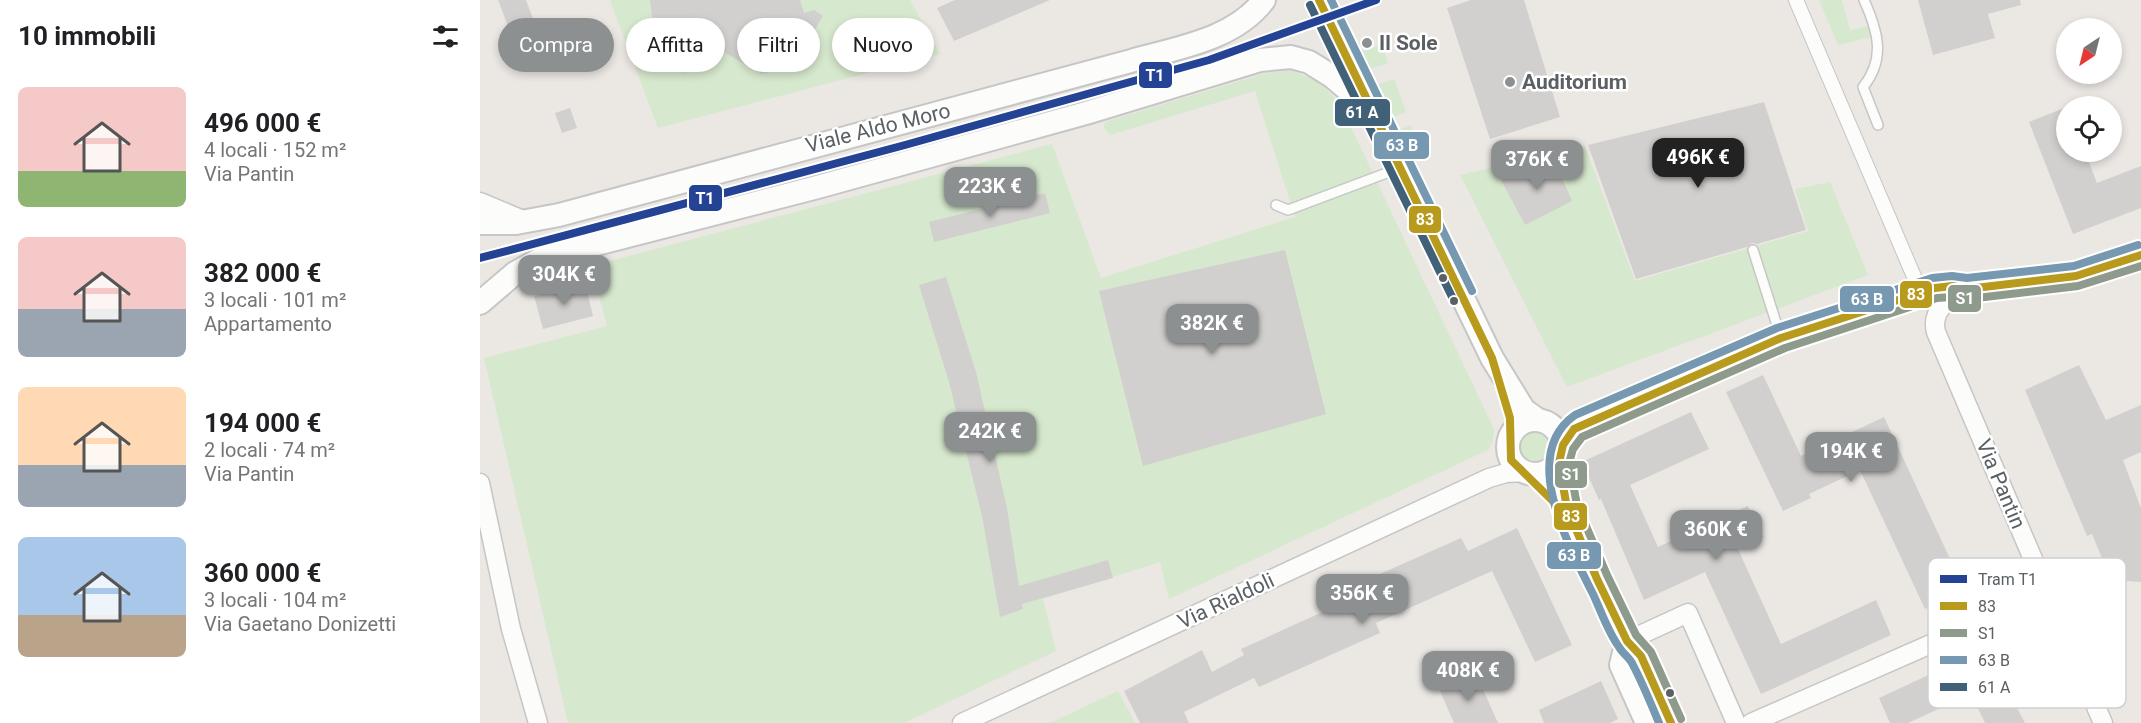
<!DOCTYPE html>
<html lang="it">
<meta charset="utf-8">
<style>
:root{--surface:#fff;--page:#f2f2f2;--text:#202124;--muted:#757577;--accent:#8d9091}
body{margin:0;font-family:Roboto,sans-serif;background:var(--page);color:var(--text);height:100vh;display:flex;flex-direction:column;font-size:22px;white-space:nowrap}
*{box-sizing:border-box;margin:0}
p{font-size:20px;color:var(--muted)}
.icon{flex:none;width:33px;height:33px;fill:none;stroke:currentColor;stroke-width:2;stroke-linecap:round;stroke-linejoin:round}
.map{position:relative;flex:1;overflow:hidden}
.side{display:flex;flex-direction:column;background:var(--surface);width:480px}
.side>*{flex:none}
.hud{position:absolute;left:18px;top:18px;width:570px;height:54px;display:flex;gap:12px}
.needle{width:39px;rotate:215deg}
.tools{position:absolute;left:1576px;top:18px;display:grid;gap:12px}
.tools a{display:grid;place-items:center;width:66px;height:66px;border-radius:50%;background:var(--surface);box-shadow:0 3px 9px #0003;font-size:30px}
.price{position:absolute;translate:-50% -51px;padding:0 14px;border-radius:12px;background:var(--accent);color:#fff;font-size:20px;line-height:39px;filter:drop-shadow(0 2px 3px #0008)}
.price::after{content:'';position:absolute;left:50%;top:36px;width:18px;height:14px;margin-left:-9px;background:inherit;clip-path:polygon(0 0,100% 0,50% 100%)}
.price.active{background:#222;color:#fff}
ul{padding:0;list-style:none}
li{display:flex;align-items:center;gap:18px;height:150px;padding:0 18px}
li span{display:grid;place-items:center;flex:none;width:168px;height:120px;border-radius:9px;color:#555}
li>.icon{margin-inline-start:auto}
span .icon{width:72px;height:72px;fill:#fffc;stroke-width:1}
li b{font-size:26px}
h2{display:flex;justify-content:space-between;align-items:center;height:72px;padding:0 18px;font-size:26px}
.pill{padding:0 21px;border-radius:27px;background:var(--surface);box-shadow:0 3px 9px #0003;font-size:21px;line-height:54px}
.pill.active{background:var(--accent);color:#fff}
main{display:flex;flex:1;min-height:0}
.map>svg:first-child{display:block}
.green{fill:#d6e8cd}
.building{fill:#d2d0ce}
.lines{fill:none;stroke-linecap:round;stroke-linejoin:round}
.service-casing{stroke:#c6c6c6;stroke-width:12}
.pedestrian-casing{stroke:#c6c6c6;stroke-width:16}
.minor-casing{stroke:#c6c6c6;stroke-width:21}
.tertiary-casing{stroke:#c6c6c6;stroke-width:26}
.service{stroke:#fcfcfb;stroke-width:9}
.pedestrian{stroke:#fcfcfb;stroke-width:14}
.minor{stroke:#fcfcfb;stroke-width:18}
.tertiary{stroke:#fcfcfb;stroke-width:22}
.bus-1-casing{stroke:#fff;stroke-width:12}
.bus-2-casing{stroke:#fff;stroke-width:12}
.bus-3-casing{stroke:#fff;stroke-width:12}
.bus-4-casing{stroke:#fff;stroke-width:12}
.bus-1{stroke:#b89a1d;stroke-width:8}
.bus-2{stroke:#8e9b8c;stroke-width:8}
.bus-3{stroke:#7698b0;stroke-width:8}
.bus-4{stroke:#406178;stroke-width:8}
.tram-1-casing{stroke:#fff;stroke-width:12}
.tram-1{stroke:#254395;stroke-width:8}
.poi-dot{fill:#8d9091;stroke:#fff;stroke-width:2}
.bus-dot{fill:#5a6064;stroke:#fff;stroke-width:2}
.labels{text-anchor:middle;dominant-baseline:central;stroke-width:5;stroke-linejoin:round;paint-order:stroke}
.poi-label{font-size:21px;font-weight:bold;fill:#5a6064;stroke:#fff;text-anchor:start}
.street-label{font-size:21px;fill:#5a6064;stroke:#fff}
.key{fill:#fff;stroke:#cecfd0;stroke-width:1.5}
.key-label{font-size:16px;fill:#5a6064}
.line-badge{stroke:#fff;stroke-width:2}
.badge-label{font-size:16px;text-anchor:middle;font-weight:bold;fill:#fff}
</style>
<main>
<section class="side">
<h2>10 immobili<svg class="icon" aria-label="filters" viewBox="0 0 24 24"><path d="M4 7h16M4 17h16"/><circle cx="9" cy="7" r="2"/><circle cx="15" cy="17" r="2"/></svg></h2>
<ul>
<li><span style="background:linear-gradient(#f6c9c9 70%,#8fb573 0)"><svg class="icon" aria-label="home" viewBox="0 0 24 24"><path d="M3 11l9-7 9 7M6 9v11h12V9"/></svg></span><div><b>496 000 €</b><p>4 locali · 152 m²</p><p>Via Pantin</p></div></li>
<li><span style="background:linear-gradient(#f6c9c9 60%,#9aa5b1 0)"><svg class="icon" aria-label="home" viewBox="0 0 24 24"><path d="M3 11l9-7 9 7M6 9v11h12V9"/></svg></span><div><b>382 000 €</b><p>3 locali · 101 m²</p><p>Appartamento</p></div></li>
<li><span style="background:linear-gradient(#ffd9b3 65%,#9aa5b1 0)"><svg class="icon" aria-label="home" viewBox="0 0 24 24"><path d="M3 11l9-7 9 7M6 9v11h12V9"/></svg></span><div><b>194 000 €</b><p>2 locali · 74 m²</p><p>Via Pantin</p></div></li>
<li><span style="background:linear-gradient(#a9c7e8 65%,#b9a48a 0)"><svg class="icon" aria-label="home" viewBox="0 0 24 24"><path d="M3 11l9-7 9 7M6 9v11h12V9"/></svg></span><div><b>360 000 €</b><p>3 locali · 104 m²</p><p>Via Gaetano Donizetti</p></div></li>
</ul>
</section>
<div class="map">
<svg width="1661" height="723" viewBox="0 0 1661 723">
<rect width="100%" height="100%" fill="#ebe8e4"/>
<!-- green -->
<g class="green">
<path d="M130,0H430L460,54L178,128Z"/>
<path d="M1339,0H1362L1370,30L1388,26L1391,37L1358,45Z"/>
<path d="M902,45L908,63L888,70L882,55L883,51Z"/>
<path d="M810,70L840,82L860,104L1014,429L1013,441L1008,450L689,599L680,562L563,599L576,651L424,723H88L4,358L127,326L111,266L572,144L621,278L815,217L775,91L630,135L624,128L625,122L783,74Z"/>
<path d="M914,79L926,112L910,118L897,85Z"/>
<path d="M931,125L937,144L924,148L917,131Z"/>
<path d="M1105,146L1155,281L1328,231L1315,189L1350,182L1388,275L1087,387L980,175Z"/>
<circle cx="1055" cy="446" r="15"/>
<path d="M638,691L655,723H570Z"/>
</g>
<!-- building -->
<g class="building">
<path d="M18,0H46L58,32L73,27L83,54L44,68Z"/>
<path d="M170,0H320L324,13L334,10L343,16L314,66L281,74L232,45L219,49L205,73L160,47L173,24Z"/>
<path d="M475,0H570L474,41L457,8Z"/>
<path d="M991,0H1044L1080,117L1010,139L967,8Z"/>
<path d="M1438,0H1540L1541,5L1508,14L1515,38L1453,55Z"/>
<path d="M1284,102L1326,230L1277,244L1272,243L1267,247L1156,279L1108,145Z"/>
<path d="M1587,107V152H1605L1617,183L1661,166V208L1593,234L1549,122Z"/>
<path d="M90,108L97,128L82,133L75,113Z"/>
<path d="M1074,159L1092,201L1045,225L1021,180Z"/>
<path d="M565,193L570,213L454,242L449,222Z"/>
<path d="M805,250L846,414L663,466L619,291Z"/>
<path d="M466,277L496,372L527,508L539,586L628,560L633,578L542,604L543,609L520,617L502,516L469,382L439,285Z"/>
<path d="M105,283L113,316L63,329L54,296Z"/>
<path d="M1599,365L1626,420L1661,405V452L1643,460L1661,508V582L1631,580L1612,534L1607,536L1545,390Z"/>
<path d="M1283,375L1321,456L1404,417L1485,591L1445,609L1380,470L1329,494L1331,498L1303,511L1246,392Z"/>
<path d="M1211,412L1229,449L1150,485L1178,547L1268,506L1283,537L1258,549L1301,644L1396,600L1411,635L1281,694L1225,572L1164,600L1121,499L1119,500L1102,462Z"/>
<path d="M1037,528L1092,645L1055,662L1012,571L896,623L900,633L779,687L774,678L704,712L709,723H660L644,691L722,650L732,672L764,655L761,649L871,599L866,589L981,538L988,551Z"/>
<path d="M1513,645L1539,700L1534,702L1545,723H1505L1491,694L1428,723H1410L1399,698Z"/>
<path d="M996,674L1018,723H974L960,691Z"/>
<path d="M1121,681L1138,719L1130,723H1064L1059,710Z"/>
</g>
<g class="lines">
<!-- service casing -->
<g class="service-casing">
<g id="service">
<path d="M1384,0C1398,31 1406,59 1383,87L1398,125"/>
<path d="M796,205L808,210L920,168"/>
<path d="M1273,250L1301,338"/>
</g>
</g>
<!-- pedestrian casing -->
<g class="pedestrian-casing">
<path id="pedestrian" d="M1316,0L1441,293"/>
</g>
<!-- minor casing -->
<g class="minor-casing">
<g id="minor">
<path d="M0,202L43,220"/>
<path d="M1487,289C1471,298 1450,309 1456,332L1623,723"/>
<path d="M1082,446L1091,431L1099,425L1301,338L1460,287L1487,289L1584,278L1621,269L1661,255"/>
<path d="M0,483L31,629L58,723"/>
<path d="M1147,641L1208,613L1256,723"/>
<path d="M482,723L1009,478L1026,473L1045,472"/>
<path d="M1271,723L1567,593"/>
</g>
</g>
<!-- tertiary casing -->
<g class="tertiary-casing">
<g id="tertiary">
<path d="M839,0L1012,358L1044,410L1058,420"/>
<path d="M0,223H36L79,215L651,61C696,48 754,40 784,0"/>
<path d="M0,303L35,273L62,258L334,188L606,113L780,60L811,57L829,62L853,77L893,111"/>
<circle cx="1055" cy="447" r="27"/>
<path d="M1079,459C1076,508 1126,594 1147,641L1161,656L1191,723"/>
<path d="M1147,641L1141,665L1167,723"/>
</g>
</g>
<!-- service -->
<use href="#service" class="service"/>
<!-- pedestrian -->
<use href="#pedestrian" class="pedestrian"/>
<!-- minor -->
<use href="#minor" class="minor"/>
<!-- tertiary -->
<use href="#tertiary" class="tertiary"/>
<!-- bus-1 casing -->
<g class="bus-1-casing">
<g id="bus-1">
<path d="M839,0L1012,358L1030,418L1031,460L1085,513"/>
<path d="M1191,723L1161,656L1147,641L1117,579L1087,508L1079,463L1083,445L1094,429L1301,338L1455,288L1472,286L1487,289L1596,276L1661,255"/>
</g>
</g>
<!-- bus-2 casing -->
<g class="bus-2-casing">
<path id="bus-2" d="M1201,719L1171,652L1156,635L1127,575L1097,505L1089,463L1093,449L1102,437L1305,348L1457,298L1472,297L1488,299L1598,286L1661,266"/>
</g>
<!-- bus-3 casing -->
<g class="bus-3-casing">
<g id="bus-3">
<path d="M851,0L992,291"/>
<path d="M1179,723C1171,704 1163,684 1153,665C1150,658 1143,654 1139,647C1128,632 1121,611 1113,594C1090,548 1038,455 1095,415L1297,328L1452,278L1472,276L1487,278L1594,266L1658,245"/>
</g>
</g>
<!-- bus-4 casing -->
<g class="bus-4-casing">
<path id="bus-4" d="M830,5L974,301"/>
</g>
<!-- bus-1 -->
<use href="#bus-1" class="bus-1"/>
<!-- bus-2 -->
<use href="#bus-2" class="bus-2"/>
<!-- bus-3 -->
<use href="#bus-3" class="bus-3"/>
<!-- bus-4 -->
<use href="#bus-4" class="bus-4"/>
<!-- tram-1 casing -->
<g class="tram-1-casing">
<path id="tram-1" d="M0,258L425,145L729,60L896,0"/>
</g>
<!-- tram-1 -->
<use href="#tram-1" class="tram-1"/>
</g>
<!-- markers -->
<g class="poi-dot">
<circle cx="887" cy="43" r="6"/>
<circle cx="1030" cy="82" r="6"/>
</g>
<g class="bus-dot">
<circle cx="963" cy="278" r="5"/>
<circle cx="974" cy="301" r="5"/>
<circle cx="1190" cy="693" r="5"/>
</g>
<g class="labels">
<!-- poi labels -->
<g class="poi-label">
<text x="899" y="43">Il Sole</text>
<text x="1042" y="82">Auditorium</text>
</g>
<!-- street labels -->
<g class="street-label">
<text transform="translate(398 128) rotate(-14)">Viale Aldo Moro</text>
<text transform="translate(1521 484) rotate(67)">Via Pantin</text>
<text transform="translate(746 601) rotate(-25)">Via Rialdoli</text>
</g>
</g>
<!-- legend -->
<rect x="1448" y="558" width="198" height="150" rx="9" class="key"/>
<rect x="1460" y="575" width="27" height="8" fill="#254395"/>
<rect x="1460" y="602" width="27" height="8" fill="#b89a1d"/>
<rect x="1460" y="629" width="27" height="8" fill="#8e9b8c"/>
<rect x="1460" y="656" width="27" height="8" fill="#7698b0"/>
<rect x="1460" y="683" width="27" height="8" fill="#406178"/>
<g class="key-label">
<text x="1498" y="585">Tram T1</text>
<text x="1498" y="612">83</text>
<text x="1498" y="639">S1</text>
<text x="1498" y="666">63 B</text>
<text x="1498" y="693">61 A</text>
</g>
<g class="line-badge">
<rect x="658" y="61" width="35" height="28" rx="6" fill="#254395"/>
<rect x="854" y="98" width="57" height="29" rx="6" fill="#406178"/>
<rect x="893" y="131" width="57" height="29" rx="6" fill="#7698b0"/>
<rect x="208" y="184" width="35" height="28" rx="6" fill="#254395"/>
<rect x="928" y="205" width="34" height="29" rx="6" fill="#b89a1d"/>
<rect x="1419" y="280" width="34" height="29" rx="6" fill="#b89a1d"/>
<rect x="1467" y="284" width="35" height="29" rx="6" fill="#8e9b8c"/>
<rect x="1359" y="285" width="56" height="28" rx="6" fill="#7698b0"/>
<rect x="1074" y="460" width="34" height="29" rx="6" fill="#8e9b8c"/>
<rect x="1073" y="502" width="35" height="29" rx="6" fill="#b89a1d"/>
<rect x="1066" y="541" width="56" height="29" rx="6" fill="#7698b0"/>
</g>
<g class="badge-label">
<text x="675" y="81">T1</text>
<text x="882" y="118">61 A</text>
<text x="922" y="151">63 B</text>
<text x="225" y="204">T1</text>
<text x="945" y="225">83</text>
<text x="1436" y="300">83</text>
<text x="1485" y="304">S1</text>
<text x="1387" y="305">63 B</text>
<text x="1091" y="480">S1</text>
<text x="1091" y="522">83</text>
<text x="1094" y="561">63 B</text>
</g>
</svg>
<div class="tools">
<a><svg class="needle" viewBox="-14 -14 28 28"><path d="M0-13l5 13h-10z" fill="#e53935"/><path d="M0 13l5-13h-10z" fill="#757577"/></svg></a>
<a><svg class="icon" aria-label="locate" viewBox="0 0 24 24"><circle cx="12" cy="12" r="6"/><path d="M12 2v4M12 18v4M2 12h4M18 12h4"/></svg></a>
</div>
<b class="price active" style="left:1218px;top:189px">496K €</b>
<b class="price" style="left:1057px;top:191px">376K €</b>
<b class="price" style="left:510px;top:218px">223K €</b>
<b class="price" style="left:84px;top:306px">304K €</b>
<b class="price" style="left:732px;top:355px">382K €</b>
<b class="price" style="left:510px;top:463px">242K €</b>
<b class="price" style="left:1371px;top:483px">194K €</b>
<b class="price" style="left:1236px;top:561px">360K €</b>
<b class="price" style="left:882px;top:625px">356K €</b>
<b class="price" style="left:988px;top:702px">408K €</b>
<div class="hud">
<a class="pill active">Compra</a>
<a class="pill">Affitta</a>
<a class="pill">Filtri</a>
<a class="pill">Nuovo</a>
</div>
</div>
</main>
